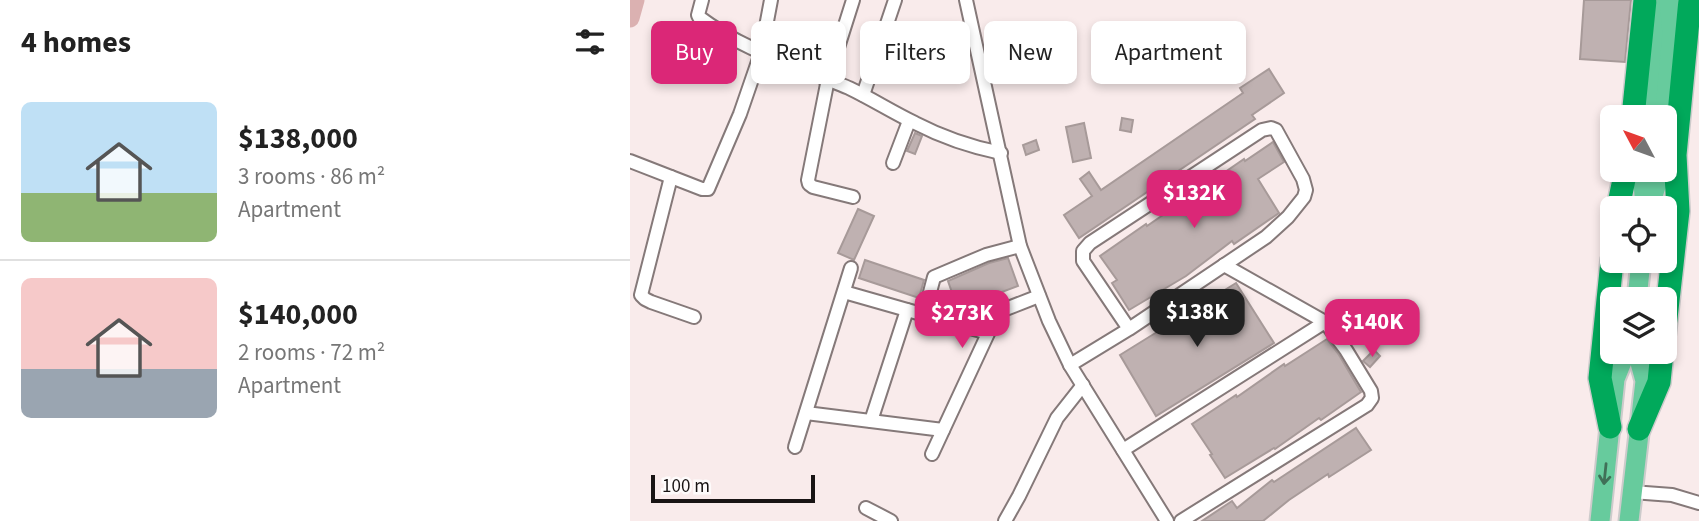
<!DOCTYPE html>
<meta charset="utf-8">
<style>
:root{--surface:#fff;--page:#f6f6f6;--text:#222;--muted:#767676;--line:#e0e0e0;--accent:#db2777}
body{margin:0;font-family:"Source Sans 3",sans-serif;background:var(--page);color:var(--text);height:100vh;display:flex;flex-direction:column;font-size:26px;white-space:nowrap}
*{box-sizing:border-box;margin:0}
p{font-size:23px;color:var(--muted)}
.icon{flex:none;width:38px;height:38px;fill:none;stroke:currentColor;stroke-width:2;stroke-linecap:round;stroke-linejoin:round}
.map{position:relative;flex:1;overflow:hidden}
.details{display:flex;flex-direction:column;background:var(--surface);width:630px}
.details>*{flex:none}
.top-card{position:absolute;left:21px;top:21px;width:665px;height:63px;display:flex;gap:14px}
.needle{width:46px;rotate:311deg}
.fabs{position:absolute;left:970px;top:105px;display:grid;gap:14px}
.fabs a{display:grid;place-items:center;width:77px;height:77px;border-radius:10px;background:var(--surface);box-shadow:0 4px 10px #0003;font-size:35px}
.scale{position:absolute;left:21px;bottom:18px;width:164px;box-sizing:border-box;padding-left:7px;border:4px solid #191414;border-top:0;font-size:19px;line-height:24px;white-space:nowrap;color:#191414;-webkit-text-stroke:5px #fefbfb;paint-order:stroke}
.price{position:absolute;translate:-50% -60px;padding:0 16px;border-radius:14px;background:var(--accent);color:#fff;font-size:23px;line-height:46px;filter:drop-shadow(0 2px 4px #0008)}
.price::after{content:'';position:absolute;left:50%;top:42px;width:21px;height:16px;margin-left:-10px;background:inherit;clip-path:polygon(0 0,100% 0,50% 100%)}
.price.on{background:#222;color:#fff}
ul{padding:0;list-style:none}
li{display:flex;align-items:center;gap:21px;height:175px;padding:0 21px}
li+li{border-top:2px solid var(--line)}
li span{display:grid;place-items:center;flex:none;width:196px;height:140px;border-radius:10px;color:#555}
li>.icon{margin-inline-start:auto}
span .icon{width:84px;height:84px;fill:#fffc;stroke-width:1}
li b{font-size:30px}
h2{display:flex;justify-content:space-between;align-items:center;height:84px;padding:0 21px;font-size:30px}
.pill{padding:0 24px;border-radius:10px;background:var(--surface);box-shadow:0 4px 10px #0003;font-size:24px;line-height:63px}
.pill.on{background:var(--accent);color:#fff}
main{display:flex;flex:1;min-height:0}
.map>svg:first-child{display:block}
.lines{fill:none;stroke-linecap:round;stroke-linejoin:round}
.river{stroke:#dbb1b1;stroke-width:19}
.building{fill:#bfb1b1;stroke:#a79a99;stroke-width:2}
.street-casing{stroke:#857979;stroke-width:16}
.primary-casing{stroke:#cccbcb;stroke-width:23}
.highway-casing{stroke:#cccbcb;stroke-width:26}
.street{stroke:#fff;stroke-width:12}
.primary{stroke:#67cb9d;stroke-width:19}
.highway{stroke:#01a95b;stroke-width:23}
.oneway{stroke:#407058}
</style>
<main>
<section class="details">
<h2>4 homes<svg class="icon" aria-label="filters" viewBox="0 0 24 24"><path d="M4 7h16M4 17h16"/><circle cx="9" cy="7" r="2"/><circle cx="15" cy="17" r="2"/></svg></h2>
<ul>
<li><span style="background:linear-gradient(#bfe0f5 65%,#8fb573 0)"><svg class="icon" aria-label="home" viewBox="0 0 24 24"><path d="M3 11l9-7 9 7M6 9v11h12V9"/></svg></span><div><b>$138,000</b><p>3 rooms · 86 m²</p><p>Apartment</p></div></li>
<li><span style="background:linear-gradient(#f6c9c9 65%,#9aa5b1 0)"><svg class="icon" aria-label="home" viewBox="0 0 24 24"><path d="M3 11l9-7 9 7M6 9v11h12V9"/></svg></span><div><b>$140,000</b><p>2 rooms · 72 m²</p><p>Apartment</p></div></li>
</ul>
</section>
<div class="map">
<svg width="1069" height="521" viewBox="0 0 1069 521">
<rect width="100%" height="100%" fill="#f9ebeb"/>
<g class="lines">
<!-- river -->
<path class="river" d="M0,18L5,0"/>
</g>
<!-- building -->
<g class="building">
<path d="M954,0H1001L995,62L950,59Z"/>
<path d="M639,69L654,93L622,115L625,119L449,238L434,215L462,196L450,179L459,172L471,190L613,93L610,88Z"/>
<path d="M492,118L503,120L501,132L490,130Z"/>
<path d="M454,123L461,158L443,162L436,127Z"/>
<path d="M285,133L292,136L285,154L277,151Z"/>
<path d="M406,140L409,150L396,155L393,145Z"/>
<path d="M643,142L654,162L628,179L649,213L604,244L602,241L556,276L499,310L482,283L487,280L470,256L516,224L517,226L614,159L615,161Z"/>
<path d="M228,209L244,216L224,260L208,253Z"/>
<path d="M378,258L388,286L364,295L363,292L326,304L318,281L359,263Z"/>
<path d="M235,260L294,280L289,298L229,278Z"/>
<path d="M606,283L644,343L526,416L490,355Z"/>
<path d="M697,339L709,355L731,392L691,420L689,418L645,449L644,448L595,478L580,455L582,454L562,424L606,395L607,397L654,364L655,366Z"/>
<path d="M744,350L750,356L740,367L733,361Z"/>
<path d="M726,428L741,450L699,477L698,474L659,500L633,521H572L602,501L607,508L642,480L644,482Z"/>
</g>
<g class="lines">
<!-- street casing -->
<g class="street-casing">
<g id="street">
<path d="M72,0L68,15L69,17C114,51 168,66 219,88C242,99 262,112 285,123C312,137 341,147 371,153"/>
<path d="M223,0L198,79L178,180L179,184L183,187L223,197"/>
<path d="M336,0L390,246L419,321L440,365L537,521"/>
<path d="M233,95L265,0"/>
<path d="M0,161L72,189H78L110,114L131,53L141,0"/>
<path d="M263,163L279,121"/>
<path d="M41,177L11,295L15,299L21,302L64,317"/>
<path d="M214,292L358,333"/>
<path d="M294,315L304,277L356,255L390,246"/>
<path d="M326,324L368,312"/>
<path d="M440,365L499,329L636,237L658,217L674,197L676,190L673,179L646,130L641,128L632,130L460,243L453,251V261L499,329"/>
<path d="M176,413L313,430"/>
<path d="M241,421L277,310"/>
<path d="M165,447L221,268"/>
<path d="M493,450L695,322"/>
<path d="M302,454L368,312L409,296"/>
<path d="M1002,492L1042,495L1069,503"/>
<path d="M236,508L261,521"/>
<path d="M375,521L389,496L427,418L453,385"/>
<path d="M551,521L737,405L742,398L741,391L716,350L695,322L594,265"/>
</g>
</g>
<!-- primary casing -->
<g class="primary-casing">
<g id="primary">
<path d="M1017,117L1026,32L1037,0"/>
<path d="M1034,119L1042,33L1039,1"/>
<path d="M1012,170L1015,207"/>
<path d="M1019,208L1029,177L1030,170"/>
<path d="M1007,299L1011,261"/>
<path d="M970,521L985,379L996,352"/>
<path d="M999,521L1015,381L1007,352"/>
</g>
</g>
<!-- highway casing -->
<g class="highway-casing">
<g id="highway">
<path d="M1003,117L1015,0"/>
<path d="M988,208L996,170"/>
<path d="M1034,336L1048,211L1045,155L1060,0"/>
<path d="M980,427L970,378L982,261"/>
<path d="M1009,429L1029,382L1032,352"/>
</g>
</g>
<!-- street -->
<use href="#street" class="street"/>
<!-- primary -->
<use href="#primary" class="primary"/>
<!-- highway -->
<use href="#highway" class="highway"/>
</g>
<!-- one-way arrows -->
<defs><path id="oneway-shaft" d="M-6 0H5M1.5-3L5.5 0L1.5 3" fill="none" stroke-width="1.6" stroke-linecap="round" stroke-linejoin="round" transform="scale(1.75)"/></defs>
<use class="oneway" href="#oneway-shaft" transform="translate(975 474) rotate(96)"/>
</svg>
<div class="fabs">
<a><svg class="needle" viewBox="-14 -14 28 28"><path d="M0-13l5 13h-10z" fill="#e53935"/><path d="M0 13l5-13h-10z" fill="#767676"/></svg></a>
<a><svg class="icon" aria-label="locate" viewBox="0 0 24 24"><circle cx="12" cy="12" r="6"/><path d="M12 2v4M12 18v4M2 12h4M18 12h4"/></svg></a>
<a><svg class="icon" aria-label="layers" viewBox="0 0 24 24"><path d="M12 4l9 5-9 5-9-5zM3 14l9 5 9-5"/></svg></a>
</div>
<div class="scale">100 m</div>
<b class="price" style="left:564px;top:230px">$132K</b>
<b class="price on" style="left:567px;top:349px">$138K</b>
<b class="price" style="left:332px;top:350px">$273K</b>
<b class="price" style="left:742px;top:359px">$140K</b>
<div class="top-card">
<a class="pill on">Buy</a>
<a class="pill">Rent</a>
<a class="pill">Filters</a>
<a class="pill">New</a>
<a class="pill">Apartment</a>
</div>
</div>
</main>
